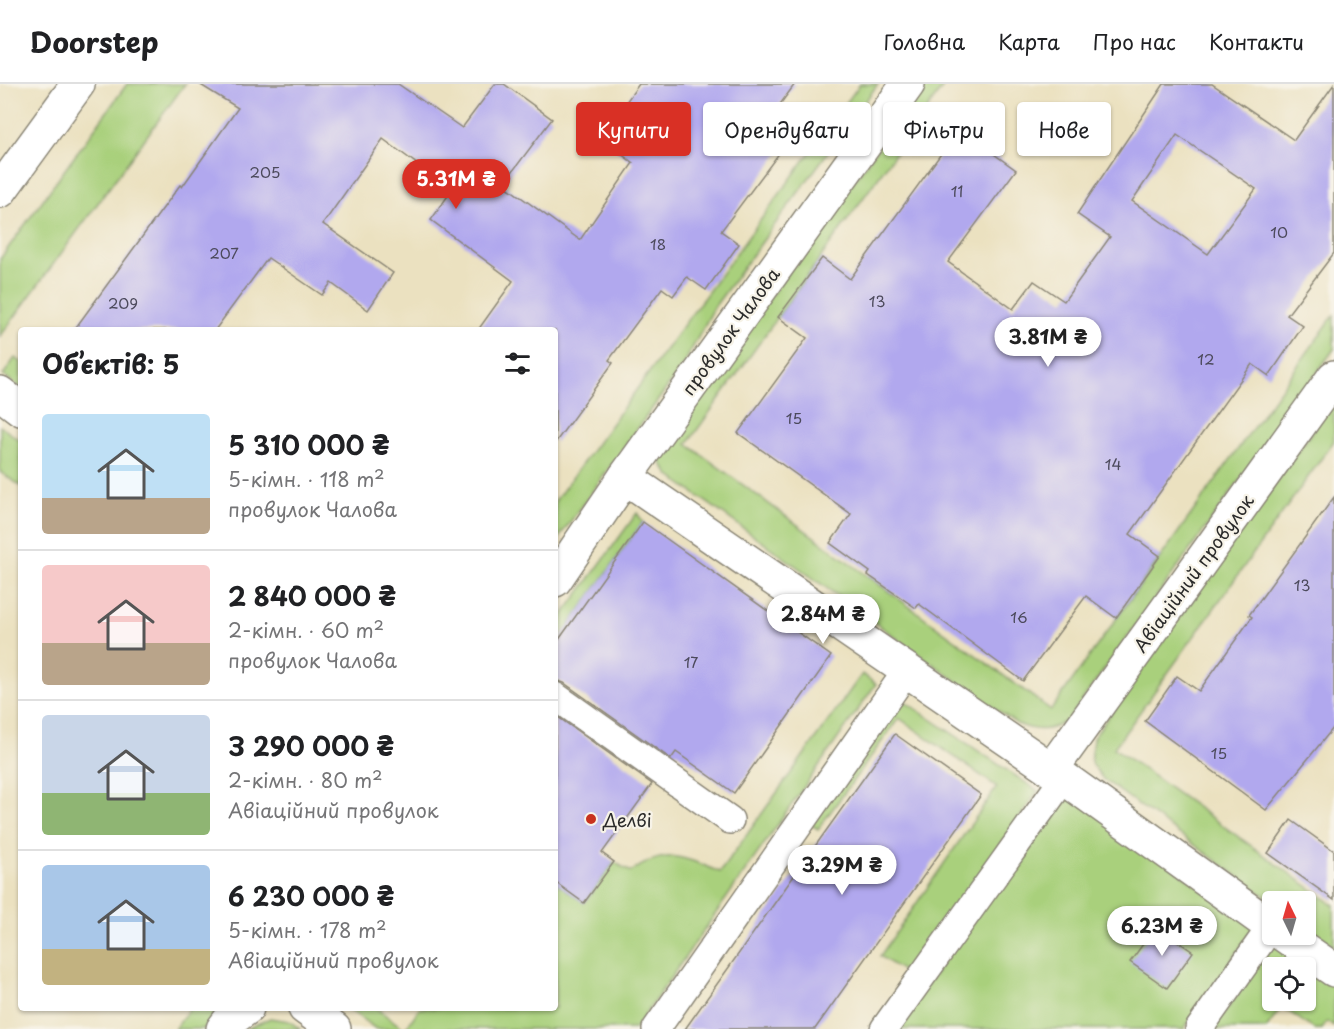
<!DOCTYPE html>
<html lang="uk">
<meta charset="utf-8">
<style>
:root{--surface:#fff;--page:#f2f2f2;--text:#202124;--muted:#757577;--line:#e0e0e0;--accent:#d93025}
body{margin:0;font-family:"Playpen Sans",sans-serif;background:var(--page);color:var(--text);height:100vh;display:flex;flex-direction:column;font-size:22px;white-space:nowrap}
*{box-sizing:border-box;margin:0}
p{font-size:20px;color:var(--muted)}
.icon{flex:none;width:33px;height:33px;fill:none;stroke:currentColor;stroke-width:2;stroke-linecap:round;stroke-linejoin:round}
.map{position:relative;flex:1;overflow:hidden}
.side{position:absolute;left:18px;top:243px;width:540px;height:684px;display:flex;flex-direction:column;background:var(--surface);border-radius:6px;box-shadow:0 2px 4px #0004}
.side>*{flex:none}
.guide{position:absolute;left:576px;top:18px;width:570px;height:54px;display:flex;gap:12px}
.needle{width:39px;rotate:355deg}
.controls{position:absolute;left:1262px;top:807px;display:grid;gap:12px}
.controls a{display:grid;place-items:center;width:54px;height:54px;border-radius:6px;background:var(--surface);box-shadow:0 2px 4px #0004;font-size:30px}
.price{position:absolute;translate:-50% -51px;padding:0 14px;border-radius:21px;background:#fff;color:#222;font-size:20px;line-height:39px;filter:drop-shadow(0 2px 3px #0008)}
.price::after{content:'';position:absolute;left:50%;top:36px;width:18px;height:14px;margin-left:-9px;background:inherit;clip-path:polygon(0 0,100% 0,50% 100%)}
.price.current{background:var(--accent);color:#fff}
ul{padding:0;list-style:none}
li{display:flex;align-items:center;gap:18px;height:150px;padding:0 24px}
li+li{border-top:2px solid var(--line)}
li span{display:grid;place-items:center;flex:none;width:168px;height:120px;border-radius:6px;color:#555}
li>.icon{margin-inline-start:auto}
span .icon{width:72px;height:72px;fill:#fffc;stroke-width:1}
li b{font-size:26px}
h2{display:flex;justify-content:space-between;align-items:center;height:72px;padding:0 24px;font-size:26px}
.chip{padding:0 21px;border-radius:6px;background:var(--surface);box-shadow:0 2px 4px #0004;font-size:21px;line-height:54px}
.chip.current{background:var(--accent);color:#fff}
header{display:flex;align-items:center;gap:36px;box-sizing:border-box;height:84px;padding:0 30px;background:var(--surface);border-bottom:2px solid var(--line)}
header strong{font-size:28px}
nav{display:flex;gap:33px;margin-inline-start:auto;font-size:21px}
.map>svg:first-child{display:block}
.green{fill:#a9d07b;stroke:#6a7e53;stroke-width:1.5;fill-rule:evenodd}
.building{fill:#b1a8ee;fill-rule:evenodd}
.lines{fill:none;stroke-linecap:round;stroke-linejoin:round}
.service-casing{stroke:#8b8676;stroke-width:30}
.minor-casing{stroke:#8b8676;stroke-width:36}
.secondary-casing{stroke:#8b8676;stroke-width:36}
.service{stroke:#fff;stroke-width:27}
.minor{stroke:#fff;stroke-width:33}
.secondary{stroke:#fff;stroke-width:33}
.poi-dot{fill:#c8321e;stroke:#f7f3e8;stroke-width:2}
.labels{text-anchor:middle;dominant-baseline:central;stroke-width:4.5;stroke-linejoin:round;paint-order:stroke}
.number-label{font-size:15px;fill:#4c4a5c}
.street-label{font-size:18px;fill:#2b2b2b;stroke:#f7f3e8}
.poi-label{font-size:18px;fill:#2b2b2b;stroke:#f7f3e8;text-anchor:start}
</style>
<header>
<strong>Doorstep</strong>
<nav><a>Головна</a><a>Карта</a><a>Про нас</a><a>Контакти</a></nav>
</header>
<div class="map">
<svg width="1334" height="945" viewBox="0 0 1334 945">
<rect width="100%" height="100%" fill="#f7f3e8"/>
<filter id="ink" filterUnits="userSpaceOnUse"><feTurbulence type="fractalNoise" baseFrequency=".0167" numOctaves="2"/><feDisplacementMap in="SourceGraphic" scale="12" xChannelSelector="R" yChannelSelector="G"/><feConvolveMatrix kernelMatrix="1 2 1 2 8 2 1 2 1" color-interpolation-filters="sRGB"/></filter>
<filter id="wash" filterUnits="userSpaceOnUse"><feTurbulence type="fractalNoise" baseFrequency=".008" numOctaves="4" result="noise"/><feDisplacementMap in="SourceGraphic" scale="24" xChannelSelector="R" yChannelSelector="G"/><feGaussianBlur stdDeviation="1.35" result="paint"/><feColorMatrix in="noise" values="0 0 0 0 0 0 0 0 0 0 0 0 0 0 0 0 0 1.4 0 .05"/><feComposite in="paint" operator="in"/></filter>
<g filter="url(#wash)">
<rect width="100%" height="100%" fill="#ebe1c0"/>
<!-- green -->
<g class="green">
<path d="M127,0H185L0,253V175Z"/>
<path d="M860,0H878L715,222L682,283L555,459V417Z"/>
<path d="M924,0H945L687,360L1051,626L1334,231V265L1068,636C1049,648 1038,648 1017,640L670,392L661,379V364Z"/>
<path d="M15,274L21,278V304L3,291Z"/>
<path d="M1334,317V357L1114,664L1334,821V862L1305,841V818L1272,817L1103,695L1091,679L1093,654Z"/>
<path d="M0,342L21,357V402L0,388Z"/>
<path d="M637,429L643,438L555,561V542Z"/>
<path d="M862,590L876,600L635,945H405L420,924H555V798L584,819L614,778L631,788C666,763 683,773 720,788Z"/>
<path d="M901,615L1038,707L910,892L880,872L997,703L899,634L818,745L810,740Z"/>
<path d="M1065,708L1255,842L1184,945H895Z"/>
<path d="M1276,856L1334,898V943L1327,938L1322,945H1314L1282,923L1266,945H1213ZM1272,884H1305V916H1272Z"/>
<path d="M190,924H219L204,945H175Z"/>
<path d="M347,924H376L404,945H376Z"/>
<path d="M270,934L289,937L300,945H246Z"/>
</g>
<g id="blocks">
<!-- building -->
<g class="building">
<path d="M199,0H398L462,44L495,0H504L552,35L503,100L580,156L633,79L600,54L639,0H795L775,27L798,44L721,147L739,160L706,206L687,193L673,212L662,204L609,276L613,279L555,359V246H478L513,197L431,136L452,106L383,55L323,140L393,189L368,226L331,199L322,211L268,174L215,246H74L180,101L182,103L238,24Z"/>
<path d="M1164,0H1212L1294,56L1334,0V169L1287,231L1303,242L1269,292L1252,280L1130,450L1160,472L1116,534L1086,512L1023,597L919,520L916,524L868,491L870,488L830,459L851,430L738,349L807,254L778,233L822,174L850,195L959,45L1016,86L948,178L1013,225L1034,197L1064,217L1110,153L1077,130ZM1177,51L1256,105L1208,170L1132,117Z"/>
<path d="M1334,413V643L1266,726L1145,637L1177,592L1199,607L1252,533L1249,531Z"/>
<path d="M643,438L831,572L734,709L676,668L671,675L564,599L555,596V561Z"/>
<path d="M555,631L652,700L602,769L614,778L584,819L555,798Z"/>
<path d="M895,650L981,711L815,945H685Z"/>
<path d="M1291,736L1334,767V816L1268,769Z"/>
<path d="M1156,842L1193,868L1167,904L1130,878Z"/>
</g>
</g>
</g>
<g filter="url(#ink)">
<use href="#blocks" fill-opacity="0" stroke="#8b8676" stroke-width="1.5"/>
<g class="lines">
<!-- service casing -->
<g class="service-casing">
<g id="service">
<path d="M555,612L730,736"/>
<path d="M656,945L906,588"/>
<path d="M884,945L1064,694"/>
<path d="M1199,945L1271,843"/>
</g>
</g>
<!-- minor casing -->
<g class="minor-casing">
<g id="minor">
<path d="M0,309L21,325"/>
<path d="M625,393L1064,694L1272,843"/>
<path d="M555,496L625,393L908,0"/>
<path d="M1051,686L1334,293"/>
<path d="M1282,850L1334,886"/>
<path d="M305,924L334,945"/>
<path d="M223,945L229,937L247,924"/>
</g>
</g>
<!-- secondary casing -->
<g class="secondary-casing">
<path id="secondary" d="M0,107L78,0"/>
</g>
<!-- service -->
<use href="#service" class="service"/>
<!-- minor -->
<use href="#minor" class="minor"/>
<!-- secondary -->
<use href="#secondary" class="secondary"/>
</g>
</g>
<!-- markers -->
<circle class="poi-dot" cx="591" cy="735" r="6"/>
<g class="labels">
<!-- number labels -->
<g class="number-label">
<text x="265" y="87">205</text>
<text x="957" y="106">11</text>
<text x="1279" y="147">10</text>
<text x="658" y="159">18</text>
<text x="224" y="168">207</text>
<text x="877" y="216">13</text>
<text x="123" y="218">209</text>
<text x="1206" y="274">12</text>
<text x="794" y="333">15</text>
<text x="1113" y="379">14</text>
<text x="1302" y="500">13</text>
<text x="1019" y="532">16</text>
<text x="691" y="577">17</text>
<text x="1219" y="668">15</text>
</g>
<!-- street labels -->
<g class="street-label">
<text transform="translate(730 247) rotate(-54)">провулок Чалова</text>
<text transform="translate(1193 489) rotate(-54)">Авіаційний провулок</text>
</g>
<!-- poi labels -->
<g class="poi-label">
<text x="603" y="735">Делві</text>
</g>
</g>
</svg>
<div class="controls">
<a><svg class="needle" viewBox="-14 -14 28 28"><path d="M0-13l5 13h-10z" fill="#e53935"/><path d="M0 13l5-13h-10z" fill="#757577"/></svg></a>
<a><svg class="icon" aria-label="locate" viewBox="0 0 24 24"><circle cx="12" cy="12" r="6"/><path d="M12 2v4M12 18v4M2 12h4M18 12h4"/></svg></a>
</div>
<b class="price current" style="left:456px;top:126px">5.31M ₴</b>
<b class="price" style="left:1048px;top:284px">3.81M ₴</b>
<b class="price" style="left:823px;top:561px">2.84M ₴</b>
<b class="price" style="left:842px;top:812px">3.29M ₴</b>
<b class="price" style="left:1162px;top:873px">6.23M ₴</b>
<div class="guide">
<a class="chip current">Купити</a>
<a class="chip">Орендувати</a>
<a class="chip">Фільтри</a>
<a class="chip">Нове</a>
</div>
<section class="side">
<h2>Об’єктів: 5<svg class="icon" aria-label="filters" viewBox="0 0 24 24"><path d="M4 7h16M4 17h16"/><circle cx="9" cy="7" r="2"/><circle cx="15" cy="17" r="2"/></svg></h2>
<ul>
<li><span style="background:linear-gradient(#bfe0f5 70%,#b9a48a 0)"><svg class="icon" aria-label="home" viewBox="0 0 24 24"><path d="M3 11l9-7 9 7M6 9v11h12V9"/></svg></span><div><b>5 310 000 ₴</b><p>5-кімн. · 118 m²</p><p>провулок Чалова</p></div></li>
<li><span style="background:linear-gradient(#f6c9c9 65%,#b9a48a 0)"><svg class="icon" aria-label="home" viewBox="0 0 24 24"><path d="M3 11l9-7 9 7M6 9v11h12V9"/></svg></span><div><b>2 840 000 ₴</b><p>2-кімн. · 60 m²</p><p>провулок Чалова</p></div></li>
<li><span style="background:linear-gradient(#c9d6e8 65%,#8fb573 0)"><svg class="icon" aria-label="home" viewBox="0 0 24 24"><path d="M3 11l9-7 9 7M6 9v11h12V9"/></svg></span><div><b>3 290 000 ₴</b><p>2-кімн. · 80 m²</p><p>Авіаційний провулок</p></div></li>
<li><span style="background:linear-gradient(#a9c7e8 70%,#c2b280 0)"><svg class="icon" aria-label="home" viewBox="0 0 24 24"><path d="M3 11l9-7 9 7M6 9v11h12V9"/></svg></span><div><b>6 230 000 ₴</b><p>5-кімн. · 178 m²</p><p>Авіаційний провулок</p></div></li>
</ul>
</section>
</div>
